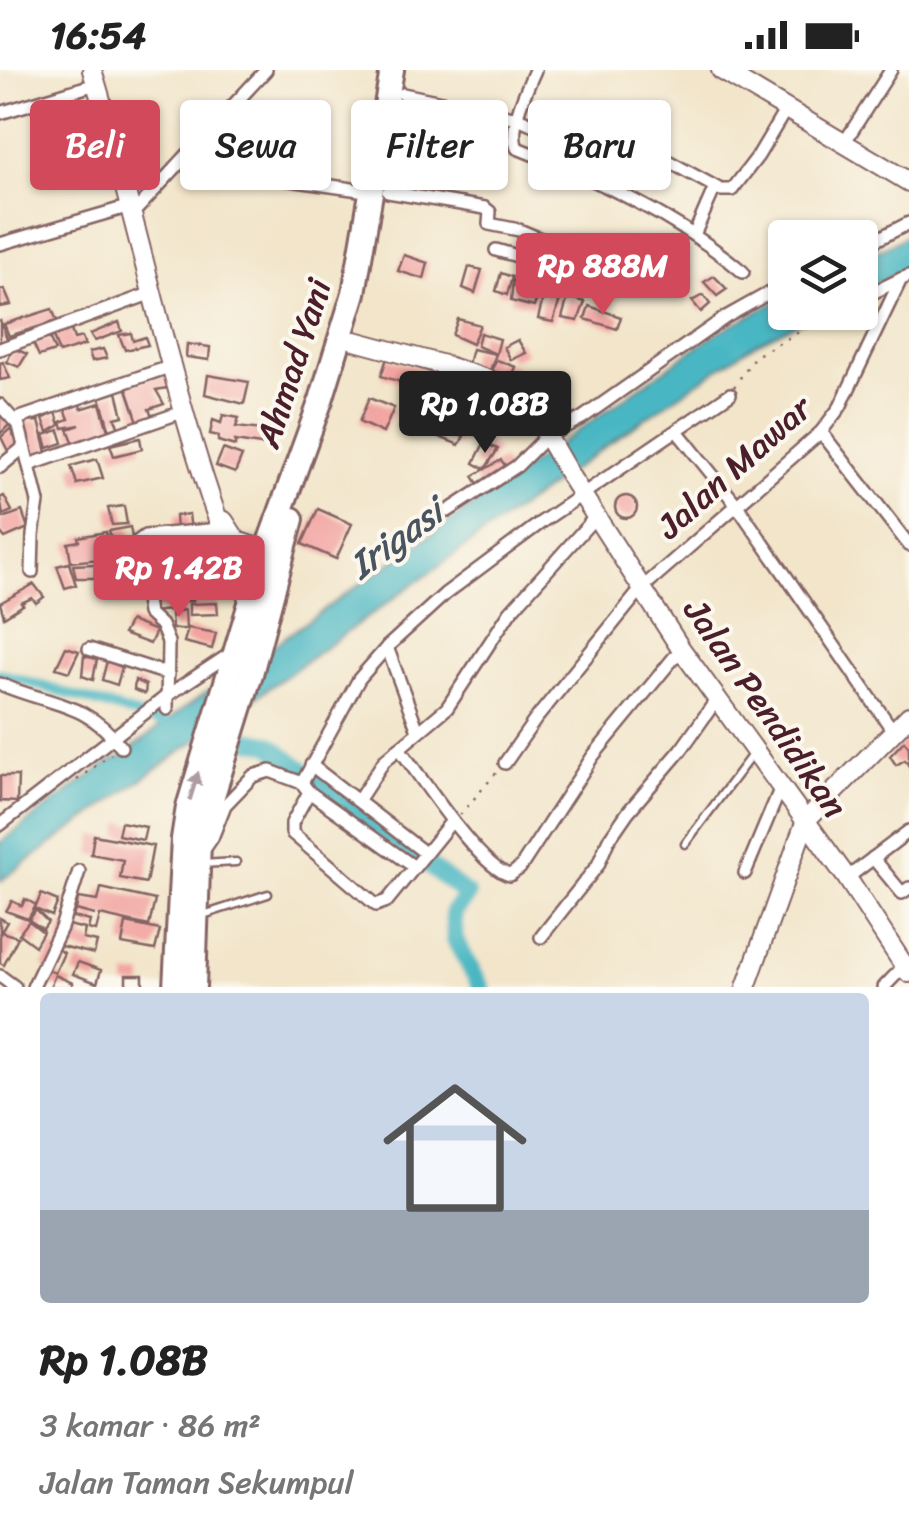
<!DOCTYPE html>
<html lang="id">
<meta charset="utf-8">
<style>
:root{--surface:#fff;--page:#f6f6f6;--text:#222;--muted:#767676;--line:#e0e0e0;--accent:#d1495b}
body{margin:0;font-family:Sriracha,sans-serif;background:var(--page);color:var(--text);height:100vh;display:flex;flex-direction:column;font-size:38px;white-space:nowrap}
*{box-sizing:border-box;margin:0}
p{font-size:32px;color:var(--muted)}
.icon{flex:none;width:55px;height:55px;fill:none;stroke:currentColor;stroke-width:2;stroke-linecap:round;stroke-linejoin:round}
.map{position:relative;height:917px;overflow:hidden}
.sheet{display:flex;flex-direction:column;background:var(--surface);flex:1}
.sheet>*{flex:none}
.top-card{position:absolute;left:30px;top:30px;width:850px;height:90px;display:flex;gap:20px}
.buttons{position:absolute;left:768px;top:150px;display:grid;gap:20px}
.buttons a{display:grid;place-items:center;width:110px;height:110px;border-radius:10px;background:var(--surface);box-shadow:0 2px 8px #0004;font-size:50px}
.price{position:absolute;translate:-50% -85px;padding:0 22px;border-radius:10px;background:var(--accent);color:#fff;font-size:32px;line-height:65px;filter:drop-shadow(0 2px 5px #0008)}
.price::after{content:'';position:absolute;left:50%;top:60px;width:30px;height:22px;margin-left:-15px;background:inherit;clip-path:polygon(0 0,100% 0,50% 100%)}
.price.on{background:#222;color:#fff}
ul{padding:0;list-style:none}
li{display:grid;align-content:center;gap:20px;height:530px;padding:0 40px}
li+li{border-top:2px solid var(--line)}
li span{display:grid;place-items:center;height:310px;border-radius:10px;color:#555}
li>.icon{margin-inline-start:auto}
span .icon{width:180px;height:180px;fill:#fffc;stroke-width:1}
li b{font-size:42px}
.pill{padding:0 35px;border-radius:10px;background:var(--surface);box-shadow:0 2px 8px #0004;font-size:35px;line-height:90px}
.pill.on{background:var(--accent);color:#fff}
.status{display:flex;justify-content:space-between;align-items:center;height:70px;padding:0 50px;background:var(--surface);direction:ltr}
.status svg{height:28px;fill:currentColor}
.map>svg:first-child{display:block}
.water{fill:#49b7c3;stroke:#4a6b77;stroke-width:2.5}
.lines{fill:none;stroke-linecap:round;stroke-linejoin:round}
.canal{stroke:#49b7c3;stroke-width:10}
.river{stroke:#49b7c3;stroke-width:18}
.building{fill:#f2a3a0}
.lane-casing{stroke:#856463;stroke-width:11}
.street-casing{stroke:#856463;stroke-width:16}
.secondary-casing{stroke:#856463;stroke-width:22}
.highway-casing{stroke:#856463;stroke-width:28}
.path{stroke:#856463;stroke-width:2.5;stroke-dasharray:2.5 8;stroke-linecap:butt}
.lane{stroke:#fff;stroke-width:6}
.street{stroke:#fff;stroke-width:11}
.secondary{stroke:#fff;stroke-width:18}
.highway{stroke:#fff;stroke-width:22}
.oneway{fill:#ae9aa0}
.labels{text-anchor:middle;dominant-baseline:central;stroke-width:8;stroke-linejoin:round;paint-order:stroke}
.street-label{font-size:35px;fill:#4a1f2b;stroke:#fbf7ec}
.water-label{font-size:38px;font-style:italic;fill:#4a5460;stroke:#fbf7ec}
</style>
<div class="status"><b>16:54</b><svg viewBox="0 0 49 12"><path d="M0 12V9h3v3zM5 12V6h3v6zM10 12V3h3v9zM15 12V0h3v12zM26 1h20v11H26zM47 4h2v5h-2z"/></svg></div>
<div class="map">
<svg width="909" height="917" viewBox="0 0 909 917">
<rect width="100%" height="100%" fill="#fbf7ec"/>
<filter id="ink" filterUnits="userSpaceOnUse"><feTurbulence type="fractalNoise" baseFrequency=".01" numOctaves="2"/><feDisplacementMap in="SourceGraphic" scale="20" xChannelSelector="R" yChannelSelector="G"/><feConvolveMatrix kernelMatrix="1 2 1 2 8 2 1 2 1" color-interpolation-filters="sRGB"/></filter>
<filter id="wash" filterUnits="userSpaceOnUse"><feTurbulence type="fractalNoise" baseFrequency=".0048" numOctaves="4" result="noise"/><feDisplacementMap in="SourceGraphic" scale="40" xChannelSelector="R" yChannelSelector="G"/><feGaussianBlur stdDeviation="2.25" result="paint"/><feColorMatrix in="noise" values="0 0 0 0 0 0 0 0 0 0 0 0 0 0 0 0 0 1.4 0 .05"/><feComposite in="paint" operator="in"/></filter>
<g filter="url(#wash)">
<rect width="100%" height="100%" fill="#f2e5ca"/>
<!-- water -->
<g class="water">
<path d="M909,165V198L860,222V190Z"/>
<path d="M785,227V242L819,243L756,273L642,350L0,811V773L109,692L121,687L179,642L718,262Z"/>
</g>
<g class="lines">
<!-- canal -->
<path class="canal" d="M0,603L176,657"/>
<!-- river -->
<path class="river" d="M219,664L269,674L467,825L453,842L455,870L481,917"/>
</g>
<g id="blocks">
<!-- building -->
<g class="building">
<path d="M404,185L428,193L424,209L398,201Z"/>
<path d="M469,197L482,200L475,223L463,218Z"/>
<path d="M501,203L512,207L507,225L496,221Z"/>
<path d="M714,206L727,219L717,226L704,212Z"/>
<path d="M513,210L540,218L534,237L511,231Z"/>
<path d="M4,219L11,235L0,237V220Z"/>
<path d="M545,220L562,223L553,252L538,249Z"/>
<path d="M703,225L710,234L701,242L692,231Z"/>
<path d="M568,227L585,232L578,251L562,248Z"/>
<path d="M589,236L621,247L617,259L585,249Z"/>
<path d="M52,239L57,251L9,266L4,254Z"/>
<path d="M458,249L480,255L472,274L452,265Z"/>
<path d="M0,250L8,271L0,273Z"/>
<path d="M119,252L122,261L95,271L90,264Z"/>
<path d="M70,257L74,269L82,267L85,275L59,283L52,264Z"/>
<path d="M131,263L133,271L145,267L148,275L125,280L119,265Z"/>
<path d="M480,263L500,269L496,284L477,276Z"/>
<path d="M49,268L55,281L39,286L33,273Z"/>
<path d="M518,270L526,283L511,290L504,277Z"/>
<path d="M187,274L210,277L209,290L186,287Z"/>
<path d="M13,278L27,284L19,297L7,292Z"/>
<path d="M103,279L107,288L92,291L89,282Z"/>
<path d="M472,279L496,284L489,304L497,290L516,297L510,311L467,298Z"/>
<path d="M387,288L457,310L436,353L412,344L421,318L381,306Z"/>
<path d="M3,292L10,308L0,310V293Z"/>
<path d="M168,302L173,317L156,320L164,334L149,339L153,350L139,355L126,316Z"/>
<path d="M208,305L249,312L244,334L205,324Z"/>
<path d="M460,316L475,320L469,336L456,332Z"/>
<path d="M117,322L123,346L115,348L120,362L111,365L100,327Z"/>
<path d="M483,324L496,329L490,346L477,341Z"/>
<path d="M369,328L394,338L383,363L359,352Z"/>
<path d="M100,333L110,368L74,374L68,359L80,355L63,358L61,352L69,349L65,339L80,334L81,339Z"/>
<path d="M451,335L469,341L463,360L444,353Z"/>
<path d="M503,337L517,342L507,357L495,351Z"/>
<path d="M0,339L14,350L0,364Z"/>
<path d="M56,342L60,355L48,362L43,349Z"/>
<path d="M223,345L239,348L236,357L263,360L261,375L235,371V376L218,371L219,366L210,364L213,350L221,353Z"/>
<path d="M475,348L490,351L483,368L470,363Z"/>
<path d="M39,351L48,386L33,388L23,352Z"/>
<path d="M441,356L464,366L459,375L437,366Z"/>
<path d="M10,359L20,377L10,385L1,367Z"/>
<path d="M59,360L63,373L48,378L44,365Z"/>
<path d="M140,368L142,379L114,386L110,375Z"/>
<path d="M484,373L498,379L485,399L474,393Z"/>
<path d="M223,379L242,386L235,403L216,396Z"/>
<path d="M97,389L103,408L77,414L71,396Z"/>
<path d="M501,390L508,399L480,417L473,406Z"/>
<path d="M4,426L12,441L3,445L0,428Z"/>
<circle cx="626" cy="437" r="11"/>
<path d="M124,436L127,454L112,455L108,438Z"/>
<path d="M318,439L352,454L336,489L302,474Z"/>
<path d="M22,441L28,458L5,468L0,462V449Z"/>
<path d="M189,444L191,461H176L175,446Z"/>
<path d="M130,457L133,473L113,475L109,461Z"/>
<path d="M106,462L111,488L71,492L68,473L79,471L78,467Z"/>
<path d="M211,467L212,480L197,479L196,468Z"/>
<path d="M179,469H193L194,479L163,480V471Z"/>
<path d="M208,481V500L177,501L165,503L166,510H149L148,501L165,503L164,496H147L146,485Z"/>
<path d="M69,493L76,515L65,518L57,496Z"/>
<path d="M95,494V508H76L73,495Z"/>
<path d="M172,504H192L193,531H173Z"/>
<path d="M108,512L137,515V528L107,526Z"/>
<path d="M168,513L169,526L147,527L146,514Z"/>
<path d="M34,514L44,527L36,533L32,528L21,533L23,535L4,547L0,533Z"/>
<path d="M169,528L170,540L151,542L150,529Z"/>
<path d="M217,533L218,544L189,545V534Z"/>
<path d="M185,540L186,559H172L171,542Z"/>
<path d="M130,551L156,561L150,574L123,564Z"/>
<path d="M188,558L216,563L212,579L184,572Z"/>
<path d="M66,577L79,581L69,602L56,598Z"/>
<path d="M84,586L97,589L93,610L82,606Z"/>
<path d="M107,591L122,597L117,615L102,610Z"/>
<path d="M135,610L146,615L145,624L134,620Z"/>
<path d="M904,671L909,677V696L905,690L896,695L890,686Z"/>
<path d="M0,706H18L17,732L0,731Z"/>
<path d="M121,752L146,757L143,770L118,765Z"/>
<path d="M94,765L153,776L146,813L120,808L123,790L91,784Z"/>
<path d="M101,818L155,830L149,856L100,845L96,861L88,859L90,851L73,847L75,840L95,845L76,840L78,828L98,831Z"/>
<path d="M41,824L58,831L52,846L35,839Z"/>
<path d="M25,829L36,835L28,849L6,841L12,831L22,836Z"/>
<path d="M36,840L48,852L43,859L29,850Z"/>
<path d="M0,848L7,852L1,862L18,867L4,895L0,893Z"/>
<path d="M29,851L43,862L35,876L19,864Z"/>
<path d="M126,853L160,860L155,880L122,874Z"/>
<path d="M64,854L85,859L83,869L97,872L94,884L57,875Z"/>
<path d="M53,877L64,883L55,903L43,897Z"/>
<path d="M78,892L101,900L97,913L73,904Z"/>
<path d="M55,905L73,913L71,917H50Z"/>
<rect x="126" y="905" width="17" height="11"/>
</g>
</g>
</g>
<g filter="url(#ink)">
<use href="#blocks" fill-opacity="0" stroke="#856463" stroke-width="2.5"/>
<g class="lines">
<!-- lane casing -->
<g class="lane-casing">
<g id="lane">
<path d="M685,774L754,682"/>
<path d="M202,794L236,792"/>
<path d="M200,846L268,824"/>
</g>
</g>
<!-- street casing -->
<g class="street-casing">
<g id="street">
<path d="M535,0C526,21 508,57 517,78C596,109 678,147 743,202"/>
<path d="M403,24L518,48L593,82"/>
<path d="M0,43L96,14"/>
<path d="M249,62L248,93L255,105L373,122"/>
<path d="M844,73L891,0"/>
<path d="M581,103L606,62L613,61L721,120H732L758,86L786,39"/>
<path d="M388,122L485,138L490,142L489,154L519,160L569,181L618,193L622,201L618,217"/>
<path d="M138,138L266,0"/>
<path d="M694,165L715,117"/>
<path d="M0,174L127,137"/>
<path d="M860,178L909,153"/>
<path d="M496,180L633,219"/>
<path d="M860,229L901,209"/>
<path d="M0,279L152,223"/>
<path d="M0,335L19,356L38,432L33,465L32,502"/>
<path d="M14,350L172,296"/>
<path d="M677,361L736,434L894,662"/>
<path d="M821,362L909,475"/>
<path d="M29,395L185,341"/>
<path d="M0,397L24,377"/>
<path d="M448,441L517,396L546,367L582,348L726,247L785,214"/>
<path d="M387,577L418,661"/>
<path d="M89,579L168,604"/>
<path d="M0,614C48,635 87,631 121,677"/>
<path d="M167,639L168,572L161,555L148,543L137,472L145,466L219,459"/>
<path d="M399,678C419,704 481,800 510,805L520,798L593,686L681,579"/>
<path d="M505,693L535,650L642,518L821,362L840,337L901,209L909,206"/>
<path d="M311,695L425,783"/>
<path d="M302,713L309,722L292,753V763L376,835L387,831L452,751"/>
<path d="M309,722L413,796"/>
<path d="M358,731L384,691L447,638L510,542L597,445"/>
<path d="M0,755L168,625L233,582"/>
<path d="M203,781L212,768L225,735L253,706L270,701L302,713L359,609L387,577L445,524L543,451L730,324"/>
<path d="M873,788L902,823L909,818"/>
<path d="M745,803L781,717"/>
<path d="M847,808L909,761"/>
<path d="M541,867L598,795L608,771L628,742L681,680L717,629"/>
<path d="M0,906L15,917"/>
<path d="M33,917L61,858L79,801"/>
<path d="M884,917L906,894"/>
</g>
</g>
<!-- secondary casing -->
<g class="secondary-casing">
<g id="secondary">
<path d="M92,0C146,177 177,362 250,533"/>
<path d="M721,0L909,112"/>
<path d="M355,271L444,295L501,314L518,325L535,345L572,409L681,579L847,808L909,903"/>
<path d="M224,451L237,471L266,481"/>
<path d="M746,917L806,750L909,646"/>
</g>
</g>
<!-- highway casing -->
<g class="highway-casing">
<g id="highway">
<path d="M175,917L183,769L188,737L266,481L321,330L354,223L392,0"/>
<path d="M194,917L199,770L251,604L292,449"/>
</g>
</g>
<!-- path -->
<g class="path">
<path d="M734,317L754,287L835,242"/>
<path d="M77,710L111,684"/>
<path d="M460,745L497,702"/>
</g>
<!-- lane -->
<use href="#lane" class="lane"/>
<!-- street -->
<use href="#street" class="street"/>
<!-- secondary -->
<use href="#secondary" class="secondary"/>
<!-- highway -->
<use href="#highway" class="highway"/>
</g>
<!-- one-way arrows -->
<defs><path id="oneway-solid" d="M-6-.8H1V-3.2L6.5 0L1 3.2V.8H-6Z" transform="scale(2.5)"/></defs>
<use class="oneway" href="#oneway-solid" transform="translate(194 716) rotate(-73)"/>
</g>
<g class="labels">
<!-- street labels -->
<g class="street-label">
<text transform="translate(293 293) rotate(-72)">Ahmad Yani</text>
<text transform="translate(734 397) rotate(-42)">Jalan Mawar</text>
<text transform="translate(766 638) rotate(55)">Jalan Pendidikan</text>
</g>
<!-- water labels -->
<g class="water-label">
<text transform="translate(396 469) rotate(-36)">Irigasi</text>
</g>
</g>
</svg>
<div class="buttons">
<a><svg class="icon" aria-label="layers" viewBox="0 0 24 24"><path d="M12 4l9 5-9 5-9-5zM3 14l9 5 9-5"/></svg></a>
</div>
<b class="price" style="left:603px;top:248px">Rp 888M</b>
<b class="price on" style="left:485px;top:386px">Rp 1.08B</b>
<b class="price" style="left:179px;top:550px">Rp 1.42B</b>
<div class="top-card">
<a class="pill on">Beli</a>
<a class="pill">Sewa</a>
<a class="pill">Filter</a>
<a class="pill">Baru</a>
</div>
</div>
<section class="sheet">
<ul>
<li><span style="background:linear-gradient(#c9d6e8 70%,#9aa5b1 0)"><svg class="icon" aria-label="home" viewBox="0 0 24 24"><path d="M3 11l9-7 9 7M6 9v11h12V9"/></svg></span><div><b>Rp 1.08B</b><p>3 kamar · 86 m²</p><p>Jalan Taman Sekumpul</p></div></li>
</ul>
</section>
